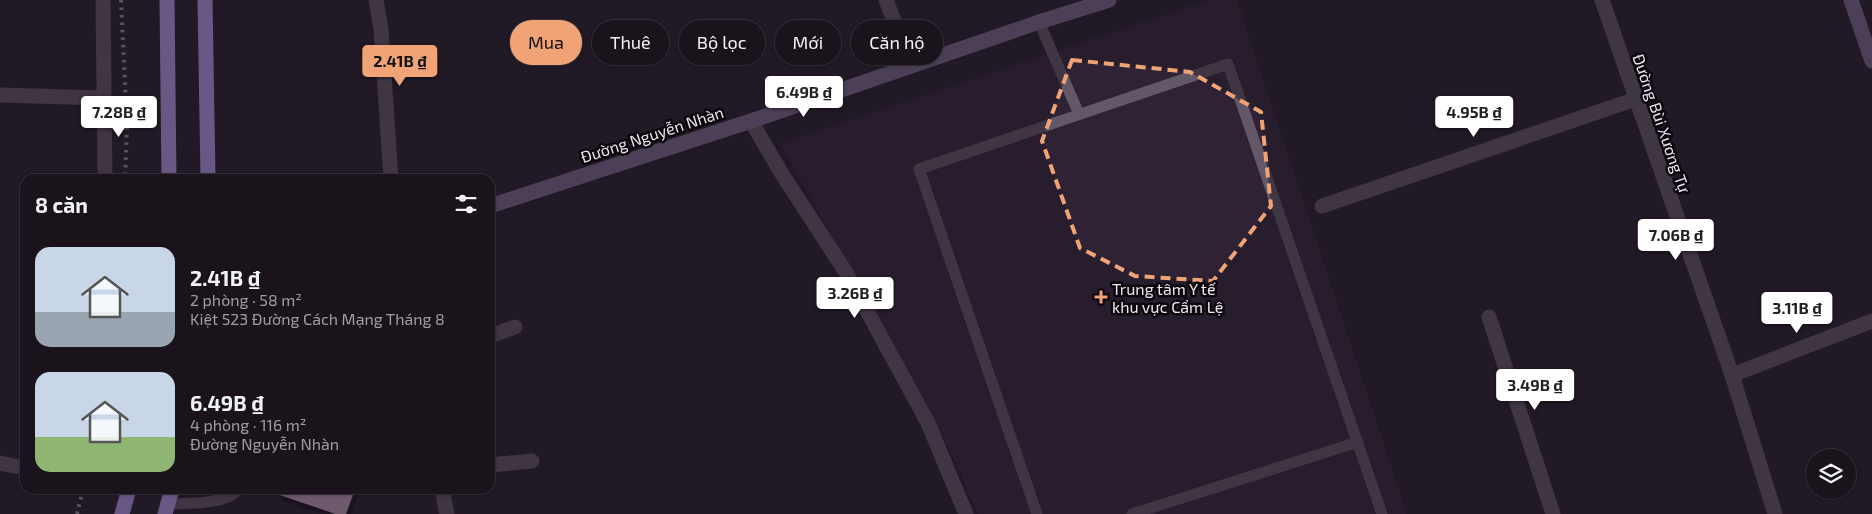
<!DOCTYPE html>
<html lang="vi">
<meta charset="utf-8">
<style>
:root{--surface:#1a131c;--page:#272029;--text:#f1f3f6;--muted:#9f9ea3;--line:#38323b;--accent:#efa377}
body{margin:0;font-family:"Exo 2",sans-serif;background:var(--page);color:var(--text);height:100vh;display:flex;flex-direction:column;font-size:19px;white-space:nowrap}
*{box-sizing:border-box;margin:0}
p{font-size:16px;color:var(--muted)}
.icon{flex:none;width:28px;height:28px;fill:none;stroke:currentColor;stroke-width:2;stroke-linecap:round;stroke-linejoin:round}
.map{position:relative;flex:1;overflow:hidden}
.sheet{position:absolute;left:20px;top:174px;width:475px;height:320px;display:flex;flex-direction:column;background:var(--surface);border-radius:15px;box-shadow:0 1px 4px #0004,0 0 0 1px var(--line)}
.sheet>*{flex:none}
.top-card{position:absolute;left:510px;top:20px;width:475px;height:45px;display:flex;gap:10px}
.tools{position:absolute;left:1806px;top:449px;display:grid;gap:10px}
.tools a{display:grid;place-items:center;width:50px;height:50px;border-radius:50%;background:var(--surface);box-shadow:0 1px 4px #0004,0 0 0 1px var(--line);font-size:25px}
.price{position:absolute;translate:-50% -42px;padding:0 11px;border-radius:5px;background:#fff;color:#222;font-size:16px;line-height:32px;filter:drop-shadow(0 1px 2px #0008)}
.price::after{content:'';position:absolute;left:50%;top:30px;width:15px;height:11px;margin-left:-8px;background:inherit;clip-path:polygon(0 0,100% 0,50% 100%)}
.price.selected{background:var(--accent);color:#111}
ul{padding:0;list-style:none}
li{display:flex;align-items:center;gap:15px;height:125px;padding:0 15px}
li span{display:grid;place-items:center;flex:none;width:140px;height:100px;border-radius:15px;color:#555}
li>.icon{margin-inline-start:auto}
span .icon{width:60px;height:60px;fill:#fffc;stroke-width:1}
li b{font-size:21px}
h2{display:flex;justify-content:space-between;align-items:center;height:60px;padding:0 15px;font-size:21px}
.tag{padding:0 18px;border-radius:22px;background:var(--surface);box-shadow:0 1px 4px #0004,0 0 0 1px var(--line);font-size:18px;line-height:45px}
.tag.selected{background:var(--accent);color:#111}
.map>svg:first-child{display:block}
.built{fill:#2e2234}
.building{fill:#cba7c3;filter:url(#shadow)}
.lines{fill:none;stroke-linecap:round;stroke-linejoin:round}
.lane{stroke:#625867;stroke-width:11}
.street{stroke:#625867;stroke-width:15}
.secondary{stroke:#7d6f93;stroke-width:15}
.highway{stroke:#bca4fb;stroke-width:15}
.rail{stroke:#a19aa5;stroke-width:4;stroke-dasharray:2.5 5;stroke-linecap:butt}
.marked{fill:none;stroke:#efa377;stroke-width:4;stroke-dasharray:10 6;stroke-linejoin:round}
.poi-dot{fill:#efa377;stroke:#0a060b;stroke-width:2}
.labels{text-anchor:middle;dominant-baseline:central;stroke-width:5;stroke-linejoin:round;paint-order:stroke}
.street-label{font-size:16px;fill:#ede7f0;stroke:#0a060b}
.poi-label{font-size:16px;fill:#ede7f0;stroke:#0a060b;text-anchor:start}
</style>
<div class="map">
<svg width="1872" height="514" viewBox="0 0 1872 514">
<defs>
<filter id="shadow"><feDropShadow dx="3" dy="5.5" stdDeviation="1" flood-color="#0009"/></filter>
</defs>
<rect width="100%" height="100%" fill="#221926"/>
<!-- built -->
<path class="built" d="M1209,0H1237L1407,514H978L951,452L780,143Z"/>
<!-- building -->
<path class="building" d="M282,489H355L346,514H336L280,495Z"/>
<g class="lines">
<!-- lane -->
<g class="lane">
<path d="M1039,22L1079,114"/>
<path d="M168,504C186,503 228,505 238,489"/>
<path d="M1037,514L919,169L1228,64L1382,514"/>
<path d="M1132,514L1358,442"/>
</g>
<!-- street -->
<g class="street">
<path d="M103,0L105,179"/>
<path d="M376,0L381,29L391,179"/>
<path d="M886,0L911,65"/>
<path d="M1602,0L1732,375L1775,514"/>
<path d="M0,95L103,98"/>
<path d="M751,121L782,174L847,274L928,423L966,514"/>
<path d="M1322,206L1636,99"/>
<path d="M1489,317L1553,514"/>
<path d="M490,336L515,327"/>
<path d="M1732,375L1872,321"/>
<path d="M0,463L25,468"/>
<path d="M490,465L532,461"/>
<path d="M442,489L447,514"/>
</g>
<!-- secondary -->
<g class="secondary">
<path d="M1851,0L1872,61"/>
<path d="M490,206L751,121L1039,22L1109,0"/>
</g>
<!-- highway -->
<g class="highway">
<path d="M167,0L169,179"/>
<path d="M205,0L208,179"/>
<path d="M122,514L129,489"/>
<path d="M165,514L172,489"/>
</g>
<!-- rail -->
<g class="rail">
<path d="M121,0L127,126L125,179"/>
<path d="M77,514L83,489"/>
</g>
</g>
<!-- marked area -->
<path d="M0 0H1872V514H0ZM1072,60L1190,72L1261,112L1271,206L1213,281L1135,276L1080,248L1042,141Z" fill="#221926" fill-opacity=".55" fill-rule="evenodd"/>
<path class="marked" d="M1072,60L1190,72L1261,112L1271,206L1213,281L1135,276L1080,248L1042,141Z"/>
<!-- markers -->
<path class="poi-dot" d="M1098.5 289.5h5v5h5v5h-5v5h-5v-5h-5v-5h5z"/>
<g class="labels">
<!-- street labels -->
<g class="street-label">
<text transform="translate(1662 123) rotate(71)">Đường Bùi Xương Tự</text>
<text transform="translate(652 134) rotate(-18)">Đường Nguyễn Nhàn</text>
</g>
<!-- poi labels -->
<g class="poi-label">
<text x="1112" y="288">Trung tâm Y tế<tspan x="1112" dy="18">khu vực Cẩm Lệ</tspan></text>
</g>
</g>
</svg>
<div class="tools">
<a><svg class="icon" aria-label="layers" viewBox="0 0 24 24"><path d="M12 4l9 5-9 5-9-5zM3 14l9 5 9-5"/></svg></a>
</div>
<b class="price selected" style="left:400px;top:87px">2.41B ₫</b>
<b class="price" style="left:804px;top:118px">6.49B ₫</b>
<b class="price" style="left:119px;top:138px">7.28B ₫</b>
<b class="price" style="left:1474px;top:138px">4.95B ₫</b>
<b class="price" style="left:1676px;top:261px">7.06B ₫</b>
<b class="price" style="left:855px;top:319px">3.26B ₫</b>
<b class="price" style="left:1797px;top:334px">3.11B ₫</b>
<b class="price" style="left:1535px;top:411px">3.49B ₫</b>
<div class="top-card">
<a class="tag selected">Mua</a>
<a class="tag">Thuê</a>
<a class="tag">Bộ lọc</a>
<a class="tag">Mới</a>
<a class="tag">Căn hộ</a>
</div>
<section class="sheet">
<h2>8 căn<svg class="icon" aria-label="filters" viewBox="0 0 24 24"><path d="M4 7h16M4 17h16"/><circle cx="9" cy="7" r="2"/><circle cx="15" cy="17" r="2"/></svg></h2>
<ul>
<li><span style="background:linear-gradient(#c9d6e8 65%,#9aa5b1 0)"><svg class="icon" aria-label="home" viewBox="0 0 24 24"><path d="M3 11l9-7 9 7M6 9v11h12V9"/></svg></span><div><b>2.41B ₫</b><p>2 phòng · 58 m²</p><p>Kiệt 523 Đường Cách Mạng Tháng 8</p></div></li>
<li><span style="background:linear-gradient(#c9d6e8 65%,#8fb573 0)"><svg class="icon" aria-label="home" viewBox="0 0 24 24"><path d="M3 11l9-7 9 7M6 9v11h12V9"/></svg></span><div><b>6.49B ₫</b><p>4 phòng · 116 m²</p><p>Đường Nguyễn Nhàn</p></div></li>
</ul>
</section>
</div>
